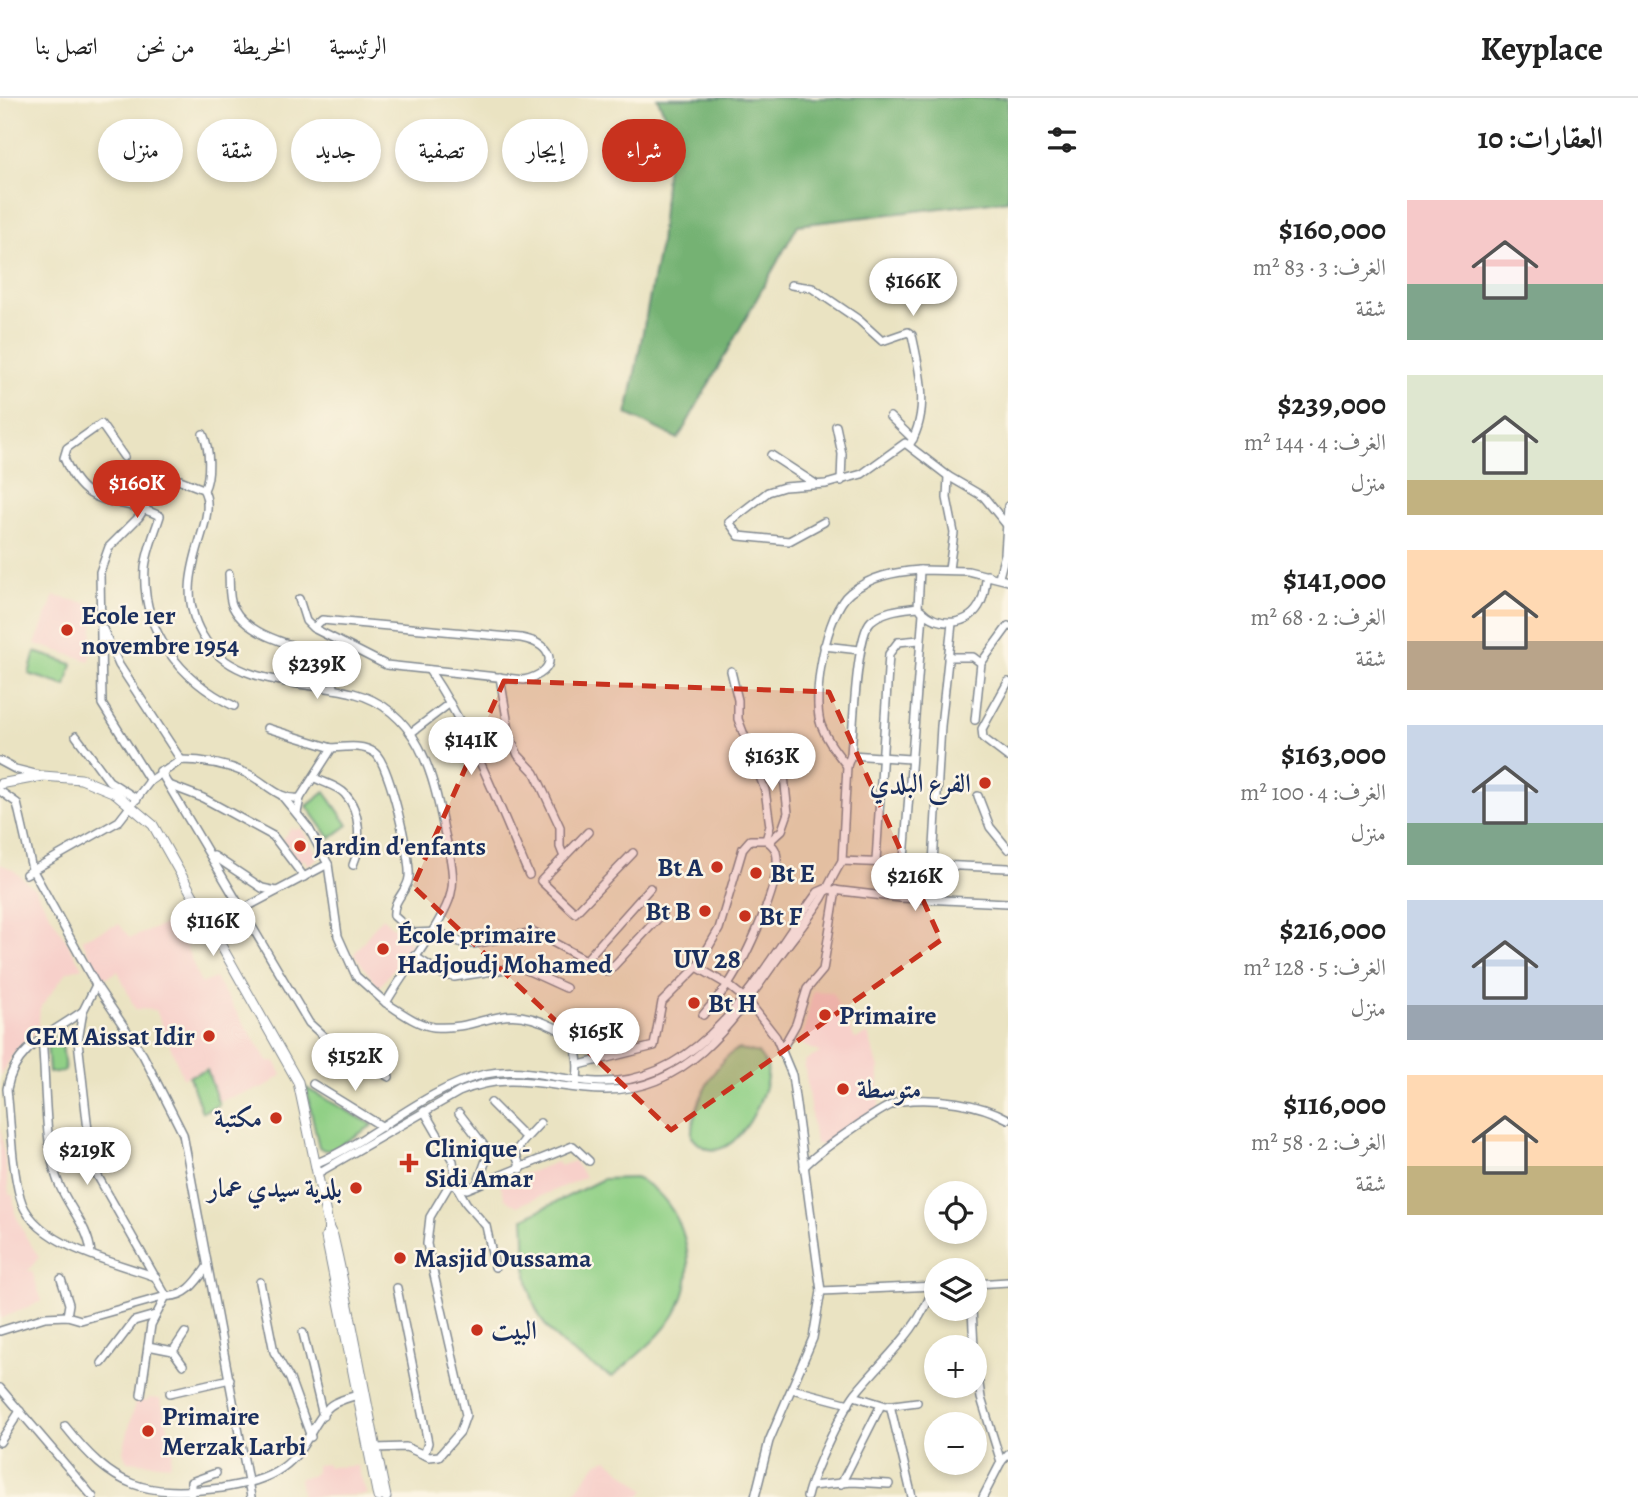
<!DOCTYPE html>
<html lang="ar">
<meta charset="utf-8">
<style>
:root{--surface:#fff;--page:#f2f2f2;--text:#222;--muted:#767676;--line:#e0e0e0;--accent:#c8321e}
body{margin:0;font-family:Alegreya,Amiri,serif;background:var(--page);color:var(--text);direction:rtl;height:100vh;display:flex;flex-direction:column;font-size:26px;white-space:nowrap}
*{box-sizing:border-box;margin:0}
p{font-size:23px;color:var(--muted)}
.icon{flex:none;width:38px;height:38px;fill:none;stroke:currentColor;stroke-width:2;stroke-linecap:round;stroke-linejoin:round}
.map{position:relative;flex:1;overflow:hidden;direction:ltr}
.drawer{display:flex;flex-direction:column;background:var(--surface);width:630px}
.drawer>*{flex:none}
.banner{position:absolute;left:21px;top:21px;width:665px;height:63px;direction:rtl;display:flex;gap:14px}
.controls{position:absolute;left:924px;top:1083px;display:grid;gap:14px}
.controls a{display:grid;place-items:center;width:63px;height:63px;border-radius:50%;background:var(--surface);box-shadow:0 4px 10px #0003;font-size:35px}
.price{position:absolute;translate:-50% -60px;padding:0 16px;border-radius:24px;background:#fff;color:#222;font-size:23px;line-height:46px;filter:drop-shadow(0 2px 4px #0008)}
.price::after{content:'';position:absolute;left:50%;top:42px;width:21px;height:16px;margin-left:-10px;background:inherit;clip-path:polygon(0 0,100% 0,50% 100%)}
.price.on{background:var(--accent);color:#fff}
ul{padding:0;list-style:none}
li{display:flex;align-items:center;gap:21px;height:175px;padding:0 35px}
li span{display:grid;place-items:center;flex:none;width:196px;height:140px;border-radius:0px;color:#555}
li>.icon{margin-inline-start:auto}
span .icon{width:84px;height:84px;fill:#fffc;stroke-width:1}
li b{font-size:30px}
h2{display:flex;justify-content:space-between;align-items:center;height:84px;padding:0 35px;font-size:30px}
.chip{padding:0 24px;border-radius:32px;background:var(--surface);box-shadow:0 4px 10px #0003;font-size:24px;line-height:63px}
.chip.on{background:var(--accent);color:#fff}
header{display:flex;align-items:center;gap:42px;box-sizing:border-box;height:98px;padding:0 35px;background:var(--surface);border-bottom:2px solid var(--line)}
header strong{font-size:33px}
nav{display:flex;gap:38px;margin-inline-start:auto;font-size:24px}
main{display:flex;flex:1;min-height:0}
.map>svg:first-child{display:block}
.built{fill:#f7d0ca}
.green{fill:#91d086;stroke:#568072;stroke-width:2}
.forest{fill:#74b273;stroke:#487068;stroke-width:2}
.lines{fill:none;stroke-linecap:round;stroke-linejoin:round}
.minor-casing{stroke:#828990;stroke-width:10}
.tertiary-casing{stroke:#828990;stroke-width:11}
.minor{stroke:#fff;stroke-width:7}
.tertiary{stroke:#fff;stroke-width:9}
.marked{fill:#c8321e;fill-opacity:0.2;stroke:#c8321e;stroke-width:5;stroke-dasharray:14 9;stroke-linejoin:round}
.poi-dot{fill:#c8321e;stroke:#fcf5e5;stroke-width:2.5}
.labels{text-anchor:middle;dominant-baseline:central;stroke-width:5;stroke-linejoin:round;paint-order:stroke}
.poi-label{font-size:26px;font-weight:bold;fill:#1b2f5e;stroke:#fcf5e5;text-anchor:start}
.neighbourhood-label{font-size:28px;font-weight:bold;fill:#1b2f5e;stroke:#fcf5e5}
</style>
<header>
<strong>Keyplace</strong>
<nav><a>الرئيسية</a><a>الخريطة</a><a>من نحن</a><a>اتصل بنا</a></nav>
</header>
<main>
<section class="drawer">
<h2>العقارات: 10<svg class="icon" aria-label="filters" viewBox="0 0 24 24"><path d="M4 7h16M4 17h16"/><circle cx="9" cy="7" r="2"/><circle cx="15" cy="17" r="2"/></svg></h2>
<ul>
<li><span style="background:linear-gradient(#f6c9c9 60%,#7fa58c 0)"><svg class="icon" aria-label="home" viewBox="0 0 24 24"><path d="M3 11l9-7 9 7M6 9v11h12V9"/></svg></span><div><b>$160,000</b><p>الغرف: 3 · 83 m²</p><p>شقة</p></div></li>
<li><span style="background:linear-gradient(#dfe7d0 75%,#c2b280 0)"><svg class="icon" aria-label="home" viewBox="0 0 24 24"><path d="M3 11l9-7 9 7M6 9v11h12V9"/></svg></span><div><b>$239,000</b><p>الغرف: 4 · 144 m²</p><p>منزل</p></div></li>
<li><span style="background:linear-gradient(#ffd9b3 65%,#b9a48a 0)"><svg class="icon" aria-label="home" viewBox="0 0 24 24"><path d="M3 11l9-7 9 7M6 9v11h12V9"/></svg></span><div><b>$141,000</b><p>الغرف: 2 · 68 m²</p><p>شقة</p></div></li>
<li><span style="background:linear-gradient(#c9d6e8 70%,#7fa58c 0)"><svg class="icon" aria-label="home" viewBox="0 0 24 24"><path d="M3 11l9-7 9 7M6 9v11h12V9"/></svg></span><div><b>$163,000</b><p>الغرف: 4 · 100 m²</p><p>منزل</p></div></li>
<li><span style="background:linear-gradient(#c9d6e8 75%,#9aa5b1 0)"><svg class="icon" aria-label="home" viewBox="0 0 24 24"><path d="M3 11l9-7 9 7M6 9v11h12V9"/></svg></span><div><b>$216,000</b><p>الغرف: 5 · 128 m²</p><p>منزل</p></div></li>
<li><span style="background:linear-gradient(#ffd9b3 65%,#c2b280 0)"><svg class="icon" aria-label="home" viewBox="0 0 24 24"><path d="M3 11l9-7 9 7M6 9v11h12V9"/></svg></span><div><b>$116,000</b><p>الغرف: 2 · 58 m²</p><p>شقة</p></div></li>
</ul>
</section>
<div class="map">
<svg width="1008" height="1399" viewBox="0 0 1008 1399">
<rect width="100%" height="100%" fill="#fcf5e5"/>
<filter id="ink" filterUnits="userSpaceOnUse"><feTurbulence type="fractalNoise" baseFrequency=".0143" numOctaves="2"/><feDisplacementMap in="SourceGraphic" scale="14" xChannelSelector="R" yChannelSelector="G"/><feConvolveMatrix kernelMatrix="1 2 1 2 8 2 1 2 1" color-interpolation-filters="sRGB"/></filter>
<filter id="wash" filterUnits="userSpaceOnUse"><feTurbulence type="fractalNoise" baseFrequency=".00686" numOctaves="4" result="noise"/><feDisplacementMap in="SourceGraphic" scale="28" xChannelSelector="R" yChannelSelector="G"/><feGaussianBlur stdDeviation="1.57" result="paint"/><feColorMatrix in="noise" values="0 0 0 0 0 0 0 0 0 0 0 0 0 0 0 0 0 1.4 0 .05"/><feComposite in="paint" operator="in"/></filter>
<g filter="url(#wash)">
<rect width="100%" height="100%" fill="#eae3c2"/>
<!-- built -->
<g class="built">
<path d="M54,498L95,507L90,563L35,546Z"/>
<path d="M292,729L295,732L301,730L319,760L308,767L304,761L299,765L282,741Z"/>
<path d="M0,766L12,771L35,791L82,869L67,874L40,910L38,933L19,948L0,978Z"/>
<path d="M382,819L412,846L379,890L354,856Z"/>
<path d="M176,822L201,886L215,880L264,957L268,963H275L282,977L266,989L218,1003L207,970L183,980L156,912L135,911L118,873L103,881L81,841L119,826L130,840Z"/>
<path d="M813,893L832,894L855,941L868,936L879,970V1011L823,1047L815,1046L804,963L820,955L801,946Z"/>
<path d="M0,1023L9,1096L13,1097L15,1115L26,1139L39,1159L28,1173H32L42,1203L0,1221Z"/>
<path d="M574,1063L585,1079L517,1108L505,1101L500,1085L557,1064L560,1068Z"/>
<path d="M148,1300L160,1301L162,1306L173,1349L170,1367L127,1363L123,1353L136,1302L148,1303Z"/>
<path d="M607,1361L645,1392L640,1399H570L598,1364Z"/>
<path d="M327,1366L328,1369L357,1368L367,1397L302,1399L299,1380L311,1378L316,1374V1367Z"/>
</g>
<!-- green -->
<g class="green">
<path d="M35,554L72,566L66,588L29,576Z"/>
<path d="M325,694L348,727L330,740L307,708Z"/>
<path d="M61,935L65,973L49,975L47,944Z"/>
<path d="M739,951L758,955C761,960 766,965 767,969C772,992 729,1085 692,1039C690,1014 715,960 739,951Z"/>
<path d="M207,972L219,1007L202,1014L189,978Z"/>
<path d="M306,990L373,1027L332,1052H324L319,1049Z"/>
<path d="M635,1080C677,1096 699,1156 683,1199C671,1233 638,1256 612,1279C577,1260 541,1237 531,1196C524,1173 526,1144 524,1120L603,1081Z"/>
</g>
<!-- forest -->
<path class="forest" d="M657,0H1008V102L798,127L678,341L627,316L660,146L670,26Z"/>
</g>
<g filter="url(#ink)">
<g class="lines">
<!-- minor casing -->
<g class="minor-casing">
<g id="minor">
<path d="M791,187L812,190L859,222L882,243L908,234L912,237C920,274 930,313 910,346"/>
<path d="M890,319L913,341"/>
<path d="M836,328L842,356L841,383"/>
<path d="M203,336C210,351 211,378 204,392"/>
<path d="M771,357L814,385"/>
<path d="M124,359L101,326L67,350L64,360C87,416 116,396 160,418C155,434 147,452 145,470C141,532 180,582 234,608"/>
<path d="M948,378L984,399L1006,426"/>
<path d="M824,424L789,443L739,438L729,424L768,394L784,389L826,386L862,376L905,345L948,378L947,400L954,435L949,471"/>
<path d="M229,476C230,486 228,500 233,509C249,540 296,547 326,558L332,567L334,591"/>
<path d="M999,479L1005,456L1008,408"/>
<path d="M299,501L306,523L313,530L386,567L524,582C560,574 556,546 521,540L322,522L313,530"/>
<path d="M921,512C938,530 970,529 981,504C985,496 985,485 987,477"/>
<path d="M103,531L119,567L181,662"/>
<path d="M824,548L860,552"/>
<path d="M948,559H973L981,565L975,622"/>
<path d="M981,565L1008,528"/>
<path d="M429,572C472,635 499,708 529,777"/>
<path d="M731,573L738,602V621L765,692L770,728L766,742"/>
<path d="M500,579L510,639L518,657L535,675L560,729V749L564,759"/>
<path d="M1008,584L982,631L983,640L1008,659"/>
<path d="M267,630L332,650"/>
<path d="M412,634L450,605"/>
<path d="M76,638L109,683L137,701"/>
<path d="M851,657L910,661"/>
<path d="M0,663L15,671L39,677"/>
<path d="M847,668C837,655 827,643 821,627C811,599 826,514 850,495C871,478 894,474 920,472"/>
<path d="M160,673L309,925L330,944L389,979"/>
<path d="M315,680C324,685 338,688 345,696C361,713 362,747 353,767"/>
<path d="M150,683L102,606L100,474L109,449L139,419L159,387L180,382L203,391C223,425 163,479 206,543C237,589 306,583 353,595C418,612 433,675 444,732C448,751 456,776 451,795C446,821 401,877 386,905C401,914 417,927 434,929C485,933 498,901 554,929C580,942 580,963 576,989"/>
<path d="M169,687L203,700L273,738L304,779"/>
<path d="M0,693L17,705L32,771L96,887L143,957L183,1036L251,1399"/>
<path d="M978,698L990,729L1008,751"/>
<path d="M283,699L309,731L328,766L338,838L356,878L386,905"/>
<path d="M300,700L332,650C346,649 363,646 375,655C389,665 411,760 409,779C408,793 392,802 394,818L413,835L438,834L462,845L473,846L534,834L608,874L662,816"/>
<path d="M588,734L541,783L575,815L633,755"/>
<path d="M769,744L782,732L788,715L781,650"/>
<path d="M214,758L262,790L276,793"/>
<path d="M842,763L847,668L851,657C853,633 856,537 871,523C884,512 902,511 918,509L920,472L968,473L1008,483"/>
<path d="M876,763L889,556L898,544L919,542"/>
<path d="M933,766L941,628L952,525"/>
<path d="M26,776L119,723L150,683L181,662C203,662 225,666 246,675C265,683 278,703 300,700L297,715"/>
<path d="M901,800L923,515"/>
<path d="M243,811L328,766"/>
<path d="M414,858L442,876L454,879L520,869L566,890"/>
<path d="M585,863L650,790"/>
<path d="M96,887L83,913L78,943L92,1068L166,1198C186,1200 197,1183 207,1169"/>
<path d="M83,913C51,936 14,949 7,991C11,1026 11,1065 20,1099C32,1147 115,1164 156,1179"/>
<path d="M703,917L728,887L697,869L719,831L743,750L750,742H766C770,745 775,749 776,754C784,782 744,863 728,887L748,903L776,939L792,977L821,1193L813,1240L769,1343L755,1399"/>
<path d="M42,939C46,980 44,1040 56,1078C64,1106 89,1126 91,1156"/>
<path d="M783,949L796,926L807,891L823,872L836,792"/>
<path d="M579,967L654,948L662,904L697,869"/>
<path d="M313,986L383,1029"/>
<path d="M491,1005L526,1040L515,1054L521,1071"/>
<path d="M459,1015L489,1054L477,1087"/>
<path d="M526,1040L540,1025"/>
<path d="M317,1065C374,1041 424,991 485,976C524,967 562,984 601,984C708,985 763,868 818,794L825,791L901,800L1008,805"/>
<path d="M804,1069C815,1056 886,1005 902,1003C936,999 979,1005 1008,1021"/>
<path d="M318,1075L459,994C513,971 550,991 605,992C687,993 733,924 775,864C790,843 808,822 822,800C829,788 834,775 842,763L1008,770"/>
<path d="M452,1087L467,1091L573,1048L589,1063"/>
<path d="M457,1089L466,1105L486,1128L495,1169"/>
<path d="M61,1181L69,1206L67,1218"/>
<path d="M260,1184L274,1254L290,1281L311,1339"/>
<path d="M975,1186L1008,1184"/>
<path d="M397,1190L428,1345L424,1357"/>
<path d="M821,1193L936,1188"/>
<path d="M972,1211L974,1250"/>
<path d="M0,1233L45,1219L67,1218L81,1222L166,1198"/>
<path d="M303,1235L323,1318"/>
<path d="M148,1248L173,1253L183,1267"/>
<path d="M173,1253L185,1235"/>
<path d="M975,1258L981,1300L1001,1364"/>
<path d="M102,1265L134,1223L155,1217"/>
<path d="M0,1290L93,1399"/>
<path d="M792,1291L849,1306"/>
<path d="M170,1295L230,1281"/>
<path d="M141,1297L151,1227L166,1198"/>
<path d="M854,1298L886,1308L917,1304"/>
<path d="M890,1307L912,1399"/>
<path d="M65,1328C114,1390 143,1399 222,1390C243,1386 264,1383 282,1370C305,1354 310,1330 327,1311C333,1303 352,1299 361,1296"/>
<path d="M0,1344L20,1313"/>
<path d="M375,1350L406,1349L429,1359L439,1358L460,1334L466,1317L427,1146L430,1119L455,1077L453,1063L424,1013"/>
<path d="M841,1386L881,1307"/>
<path d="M811,1388L852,1384L889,1386"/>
<path d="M191,1395V1384L216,1375"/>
<path d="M807,1399C812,1376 841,1315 855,1296C884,1260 919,1233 934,1188"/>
<path d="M983,1399L1001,1364L1008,1356"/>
</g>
</g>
<!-- tertiary casing -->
<g class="tertiary-casing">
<g id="tertiary">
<path d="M0,686L43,678L81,681L115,695L153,727L298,984L329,1131L326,1139L378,1399"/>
<path d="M329,1131L333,1138C353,1224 367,1312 386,1399"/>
</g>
</g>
<!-- minor -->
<use href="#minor" class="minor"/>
<!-- tertiary -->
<use href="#tertiary" class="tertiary"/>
</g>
</g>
<!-- marked area -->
<path class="marked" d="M504,583L829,594L941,842L671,1032L413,788Z"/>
<!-- markers -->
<g class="poi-dot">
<circle cx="67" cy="532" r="7"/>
<circle cx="985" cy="685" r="7"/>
<circle cx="300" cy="748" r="7"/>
<circle cx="717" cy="769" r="7"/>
<circle cx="756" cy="775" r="7"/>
<circle cx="705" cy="813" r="7"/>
<circle cx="745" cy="818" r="7"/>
<circle cx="383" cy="851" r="7"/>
<circle cx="694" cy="905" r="7"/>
<circle cx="825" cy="917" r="7"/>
<circle cx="209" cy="938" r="7"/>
<circle cx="843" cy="991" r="7"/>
<circle cx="276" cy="1020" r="7"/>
<path d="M405.5 1054.5h7v7h7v7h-7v7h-7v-7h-7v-7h7z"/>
<circle cx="356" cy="1090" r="7"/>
<circle cx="400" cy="1160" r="7"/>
<circle cx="477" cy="1232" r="7"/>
<circle cx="148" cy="1333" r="7"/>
</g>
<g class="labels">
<!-- poi labels -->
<g class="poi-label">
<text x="81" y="517">Ecole 1er<tspan x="81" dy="30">novembre 1954</tspan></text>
<text x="971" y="685" text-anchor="end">الفرع البلدي</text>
<text x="314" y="748">Jardin d'enfants</text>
<text x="703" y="769" text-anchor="end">Bt A</text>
<text x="770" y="775">Bt E</text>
<text x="691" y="813" text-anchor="end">Bt B</text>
<text x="759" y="818">Bt F</text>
<text x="397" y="836">École primaire<tspan x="397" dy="30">Hadjoudj Mohamed</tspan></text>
<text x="708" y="905">Bt H</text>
<text x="839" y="917">Primaire</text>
<text x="195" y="938" text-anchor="end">CEM Aissat Idir</text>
<text x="857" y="991">متوسطة</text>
<text x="262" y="1020" text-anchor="end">مكتبة</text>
<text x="425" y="1050">Clinique -<tspan x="425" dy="30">Sidi Amar</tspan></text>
<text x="342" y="1090" text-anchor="end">بلدية سيدي عمار</text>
<text x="414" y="1160">Masjid Oussama</text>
<text x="491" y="1232">البيت</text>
<text x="162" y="1318">Primaire<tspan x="162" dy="30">Merzak Larbi</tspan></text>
</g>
<!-- neighbourhood labels -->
<g class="neighbourhood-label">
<text x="707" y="861">UV 28</text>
</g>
</g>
</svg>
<div class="controls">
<a><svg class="icon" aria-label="locate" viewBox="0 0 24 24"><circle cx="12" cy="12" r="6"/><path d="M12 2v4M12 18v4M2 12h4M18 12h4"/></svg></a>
<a><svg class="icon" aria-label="layers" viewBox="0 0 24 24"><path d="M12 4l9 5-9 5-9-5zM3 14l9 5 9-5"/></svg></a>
<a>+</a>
<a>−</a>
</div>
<b class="price" style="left:913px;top:220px">$166K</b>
<b class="price on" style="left:137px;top:422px">$160K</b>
<b class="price" style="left:317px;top:603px">$239K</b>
<b class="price" style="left:471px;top:679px">$141K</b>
<b class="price" style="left:772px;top:695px">$163K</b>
<b class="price" style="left:915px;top:815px">$216K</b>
<b class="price" style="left:213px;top:860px">$116K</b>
<b class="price" style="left:596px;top:970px">$165K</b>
<b class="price" style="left:355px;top:995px">$152K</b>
<b class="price" style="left:87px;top:1089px">$219K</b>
<div class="banner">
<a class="chip on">شراء</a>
<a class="chip">إيجار</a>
<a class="chip">تصفية</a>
<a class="chip">جديد</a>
<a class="chip">شقة</a>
<a class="chip">منزل</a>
</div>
</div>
</main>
